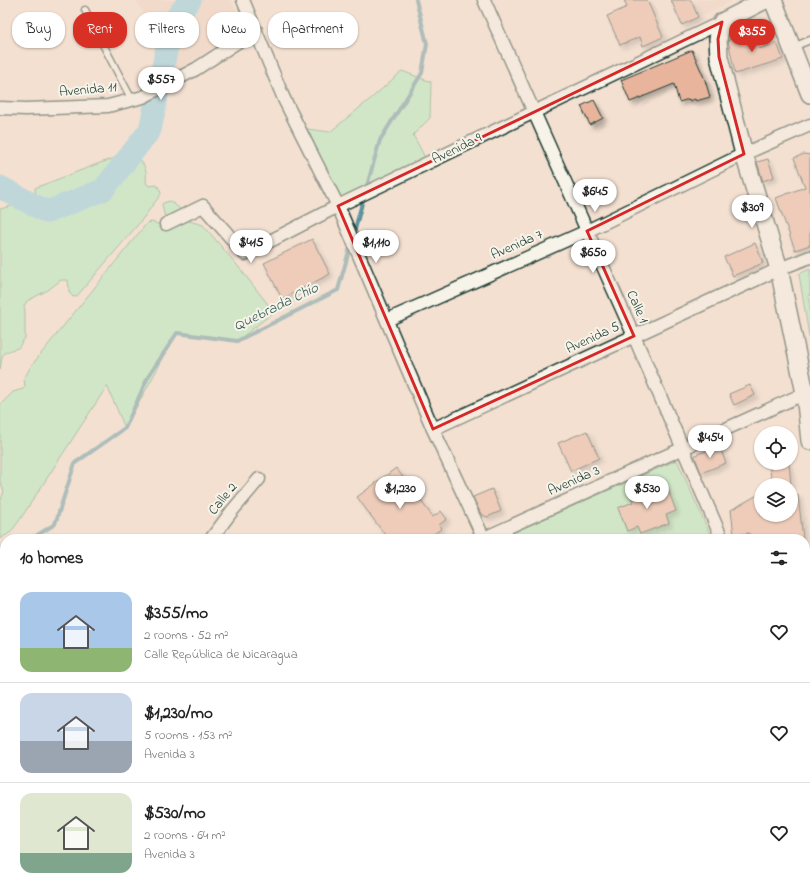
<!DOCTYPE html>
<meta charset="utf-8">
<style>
:root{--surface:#fff;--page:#f6f6f6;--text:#222;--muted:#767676;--line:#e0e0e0;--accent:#d93025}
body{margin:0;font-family:"Indie Flower",sans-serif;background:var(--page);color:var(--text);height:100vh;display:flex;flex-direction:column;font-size:15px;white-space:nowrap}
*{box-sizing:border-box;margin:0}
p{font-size:13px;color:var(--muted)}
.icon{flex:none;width:22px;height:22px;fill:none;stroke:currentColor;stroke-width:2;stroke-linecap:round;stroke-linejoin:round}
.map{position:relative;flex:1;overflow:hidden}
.details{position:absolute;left:0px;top:534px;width:810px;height:356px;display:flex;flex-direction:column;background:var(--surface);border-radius:16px 16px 0 0;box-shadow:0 1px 3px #0004}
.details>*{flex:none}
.top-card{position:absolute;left:12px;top:12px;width:400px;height:36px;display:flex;gap:8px}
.controls{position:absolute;left:754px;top:426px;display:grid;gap:8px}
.controls a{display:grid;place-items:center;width:44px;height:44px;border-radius:50%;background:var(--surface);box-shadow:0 1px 3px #0004;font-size:20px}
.price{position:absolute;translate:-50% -34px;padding:0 9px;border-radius:14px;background:#fff;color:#222;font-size:13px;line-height:26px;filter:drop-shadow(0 1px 2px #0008)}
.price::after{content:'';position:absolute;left:50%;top:24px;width:12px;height:9px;margin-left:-6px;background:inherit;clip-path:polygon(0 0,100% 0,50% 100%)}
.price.selected{background:var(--accent);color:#fff}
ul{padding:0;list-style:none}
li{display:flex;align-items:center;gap:12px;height:100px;padding:0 20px}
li+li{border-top:1px solid var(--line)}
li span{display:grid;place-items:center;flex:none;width:112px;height:80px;border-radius:12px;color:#555}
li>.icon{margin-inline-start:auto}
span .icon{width:48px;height:48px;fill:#fffc;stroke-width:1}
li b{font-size:17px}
h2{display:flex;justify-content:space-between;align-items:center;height:48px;padding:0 20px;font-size:17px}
.chip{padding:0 14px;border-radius:16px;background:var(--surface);box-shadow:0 1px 3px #0004;font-size:14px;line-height:36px}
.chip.selected{background:var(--accent);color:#fff}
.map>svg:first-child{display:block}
.built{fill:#f0d3c1}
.green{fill:#a8eeba;stroke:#649677}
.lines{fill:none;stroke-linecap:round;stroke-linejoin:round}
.stream{stroke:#5c939e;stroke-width:4}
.river{stroke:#84cce5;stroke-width:23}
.building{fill:#e9b49c;stroke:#1f3d34;filter:url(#shadow)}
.lane-casing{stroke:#1f3d34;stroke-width:9}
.street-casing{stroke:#1f3d34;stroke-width:15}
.secondary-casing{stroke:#1f3d34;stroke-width:20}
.lane{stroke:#f7f3e8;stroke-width:6}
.street{stroke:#f7f3e8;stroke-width:12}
.secondary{stroke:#f7f3e8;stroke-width:17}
.marked{fill:none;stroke:#d62828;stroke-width:3;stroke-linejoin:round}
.labels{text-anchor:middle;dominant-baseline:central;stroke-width:4;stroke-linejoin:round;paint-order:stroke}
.street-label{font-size:14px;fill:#1f3d34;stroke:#f7f3e8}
.water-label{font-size:15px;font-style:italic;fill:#335a57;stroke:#f7f3e8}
</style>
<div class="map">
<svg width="810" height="890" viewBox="0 0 810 890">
<defs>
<filter id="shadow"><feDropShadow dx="3.5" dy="3.5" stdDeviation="2" flood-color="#0004"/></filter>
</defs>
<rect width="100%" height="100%" fill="#f3e0d1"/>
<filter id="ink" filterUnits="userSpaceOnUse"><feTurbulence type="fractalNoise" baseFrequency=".025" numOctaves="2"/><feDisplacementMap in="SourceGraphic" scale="8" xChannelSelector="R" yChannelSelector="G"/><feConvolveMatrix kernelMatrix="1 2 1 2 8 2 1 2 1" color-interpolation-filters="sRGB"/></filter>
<g filter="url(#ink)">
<!-- built -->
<g class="built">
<path d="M136,0H231L244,28L175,72Z"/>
<path d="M697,0H733L701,16Z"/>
</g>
<!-- green -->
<g class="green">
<path d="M402,71L431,82L430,118L413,135L428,163L343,204L307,129L330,132L374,96Z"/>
<path d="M130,153C143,160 148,168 146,183L149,186L157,185L160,190L161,194L141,221L77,296L73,297L69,292L68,280H61L48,290L27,301L24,306L25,312V338L18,348C0,353 3,353 0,370V209L23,203L36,196L35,188L100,163Z"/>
<path d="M170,201L179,208L189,221L203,225L237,265L274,312L237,341L177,333L125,428L107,386L21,518L11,532L0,539V503L4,491L0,481V405L13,392L23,389L25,386L24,379L31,366L147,223L152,222L163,226L166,222L162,205L163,203Z"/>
<path d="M810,269V295H808L810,300V342L799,274Z"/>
<path d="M677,460L712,539H499Z"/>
<path d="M0,729L5,731V770L0,774Z"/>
<path d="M810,858V880L805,881V860Z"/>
<path d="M748,885H795L793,886L794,890H736Z"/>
</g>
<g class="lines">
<!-- stream -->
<g class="stream">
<path d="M366,189L380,140L422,73L427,44L416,0"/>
<path d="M354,233L364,196"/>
<path d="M31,539L55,524L75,463L125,428L148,377L177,333L237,341L338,290L351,244"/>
<path d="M0,558L5,555"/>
</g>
<!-- river -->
<path class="river" d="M0,187L47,212L103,190L150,130L172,23L190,0"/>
</g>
<!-- building -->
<g class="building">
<path d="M624,0H647L663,37L643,46L640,37L620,45L607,16L627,7Z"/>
<path d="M671,0H691L698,17L682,25Z"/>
<path d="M753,31L759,49L777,43L783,59L735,74L728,40Z"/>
<path d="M692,50L705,80L710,97L696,101L695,99L690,101L689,99L679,102L674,84L630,102L621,80Z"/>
<path d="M594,100L603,118L590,125L581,106Z"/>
<path d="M804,154L810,155V245L795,250L776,198L805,187L794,158Z"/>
<path d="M768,159L774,177L763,181L757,162Z"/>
<path d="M312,239L330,274L282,299L264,263Z"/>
<path d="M755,243L763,263L733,276L724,257Z"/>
<path d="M750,385L755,395L734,405L729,394Z"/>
<path d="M587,431L599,458L571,471L558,443Z"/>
<path d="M719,446L726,463L701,473L695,457V455Z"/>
<path d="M769,463H789L791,485H772Z"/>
<path d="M396,468L433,517L441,511L447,519L439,525L442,528L427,539H388L357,497Z"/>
<path d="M647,487L650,494L667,487L676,511L666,515L669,523L640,534L637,527L627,531L618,508L633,502L630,494Z"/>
<path d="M492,489L501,511L487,517L481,514L473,497Z"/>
<path d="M761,493V515H791V495H798L803,539H750L749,533L734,535L731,510Z"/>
</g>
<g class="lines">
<!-- lane casing -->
<g class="lane-casing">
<g id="lane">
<path d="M85,10L132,100"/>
<path d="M793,47L810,40"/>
</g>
</g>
<!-- street casing -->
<g class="street-casing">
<g id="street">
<path d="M243,0L284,99L338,206L433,429L484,539"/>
<path d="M484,0L634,336L722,539"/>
<path d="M0,108L26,109L108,106L143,97L196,69L256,30"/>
<path d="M166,224L203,206L245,254L338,206L722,22"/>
<path d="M387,320L587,231L744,154L810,125"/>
<path d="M433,429L779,269L810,257"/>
<path d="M211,539L232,511L259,479"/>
<path d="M482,539L810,391"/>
<path d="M805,651L810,648"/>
<path d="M0,731L5,732"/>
<path d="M0,774L5,770"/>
<path d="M805,848L810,846"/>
<path d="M100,885L103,890"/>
<path d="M241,885L247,890"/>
<path d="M404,885L406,890"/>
<path d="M644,885L646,890"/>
<path d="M339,890L349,885"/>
<path d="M711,890L722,885"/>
</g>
</g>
<!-- secondary casing -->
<g class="secondary-casing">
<g id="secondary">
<path d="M765,0L722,22L718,39L719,57L744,154L779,269L805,393L810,441"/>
<path d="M773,0L810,94"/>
</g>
</g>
<!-- lane -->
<use href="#lane" class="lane"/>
<!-- street -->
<use href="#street" class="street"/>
<!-- secondary -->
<use href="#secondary" class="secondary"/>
</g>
</g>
<!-- marked area -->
<path d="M0 0H810V890H0ZM722,22L718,39L719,57L744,154L587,231L634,336L433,429L338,206Z" fill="#f3e0d1" fill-opacity=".55" fill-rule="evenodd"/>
<path class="marked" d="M722,22L718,39L719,57L744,154L587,231L634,336L433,429L338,206Z"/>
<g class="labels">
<!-- street labels -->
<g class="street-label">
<text transform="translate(88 90) rotate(-5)">Avenida 11</text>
<text transform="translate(457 149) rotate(-26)">Avenida 9</text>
<text transform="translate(517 245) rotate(-24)">Avenida 7</text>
<text transform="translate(637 307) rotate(66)">Calle 1</text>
<text transform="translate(593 338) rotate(-25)">Avenida 5</text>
<text transform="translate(574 481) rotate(-24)">Avenida 3</text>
<text transform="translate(223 499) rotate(-51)">Calle 2</text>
</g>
<!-- water labels -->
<g class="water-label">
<text transform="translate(276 307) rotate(-26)">Quebrada Chío</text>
</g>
</g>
</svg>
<div class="controls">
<a><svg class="icon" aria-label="locate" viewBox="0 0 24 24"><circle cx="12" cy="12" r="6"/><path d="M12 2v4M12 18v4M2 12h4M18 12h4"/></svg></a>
<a><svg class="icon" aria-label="layers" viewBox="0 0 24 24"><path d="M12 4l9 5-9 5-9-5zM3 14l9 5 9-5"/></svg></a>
</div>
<b class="price selected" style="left:752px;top:53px">$355</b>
<b class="price" style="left:161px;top:101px">$557</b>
<b class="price" style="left:595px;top:213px">$645</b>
<b class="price" style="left:752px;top:229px">$309</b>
<b class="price" style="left:251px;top:264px">$415</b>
<b class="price" style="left:376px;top:264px">$1,110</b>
<b class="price" style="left:593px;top:274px">$650</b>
<b class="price" style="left:710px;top:459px">$454</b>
<b class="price" style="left:400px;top:510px">$1,230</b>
<b class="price" style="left:647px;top:510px">$530</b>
<div class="top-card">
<a class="chip">Buy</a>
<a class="chip selected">Rent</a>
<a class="chip">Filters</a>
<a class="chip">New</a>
<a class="chip">Apartment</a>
</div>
<section class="details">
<h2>10 homes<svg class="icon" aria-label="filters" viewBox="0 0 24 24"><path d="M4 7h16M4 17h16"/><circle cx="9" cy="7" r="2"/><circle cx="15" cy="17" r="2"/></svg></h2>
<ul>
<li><span style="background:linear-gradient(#a9c7e8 70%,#8fb573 0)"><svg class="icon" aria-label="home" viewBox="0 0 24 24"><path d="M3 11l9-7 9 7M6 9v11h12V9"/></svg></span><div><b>$355/mo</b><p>2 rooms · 52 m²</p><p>Calle República de Nicaragua</p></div><svg class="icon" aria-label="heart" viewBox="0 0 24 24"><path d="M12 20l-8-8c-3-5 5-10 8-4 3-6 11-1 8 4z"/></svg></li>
<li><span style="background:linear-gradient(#c9d6e8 60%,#9aa5b1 0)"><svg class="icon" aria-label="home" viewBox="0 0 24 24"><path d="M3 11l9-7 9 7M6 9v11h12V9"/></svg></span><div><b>$1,230/mo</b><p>5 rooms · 153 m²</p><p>Avenida 3</p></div><svg class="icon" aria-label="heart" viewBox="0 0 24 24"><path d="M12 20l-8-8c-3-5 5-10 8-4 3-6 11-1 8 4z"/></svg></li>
<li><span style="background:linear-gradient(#dfe7d0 75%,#7fa58c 0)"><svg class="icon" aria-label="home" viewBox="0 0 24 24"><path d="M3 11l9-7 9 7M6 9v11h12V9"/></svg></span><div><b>$530/mo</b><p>2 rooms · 64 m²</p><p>Avenida 3</p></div><svg class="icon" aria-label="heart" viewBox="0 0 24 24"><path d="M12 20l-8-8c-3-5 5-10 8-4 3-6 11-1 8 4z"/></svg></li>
</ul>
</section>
</div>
